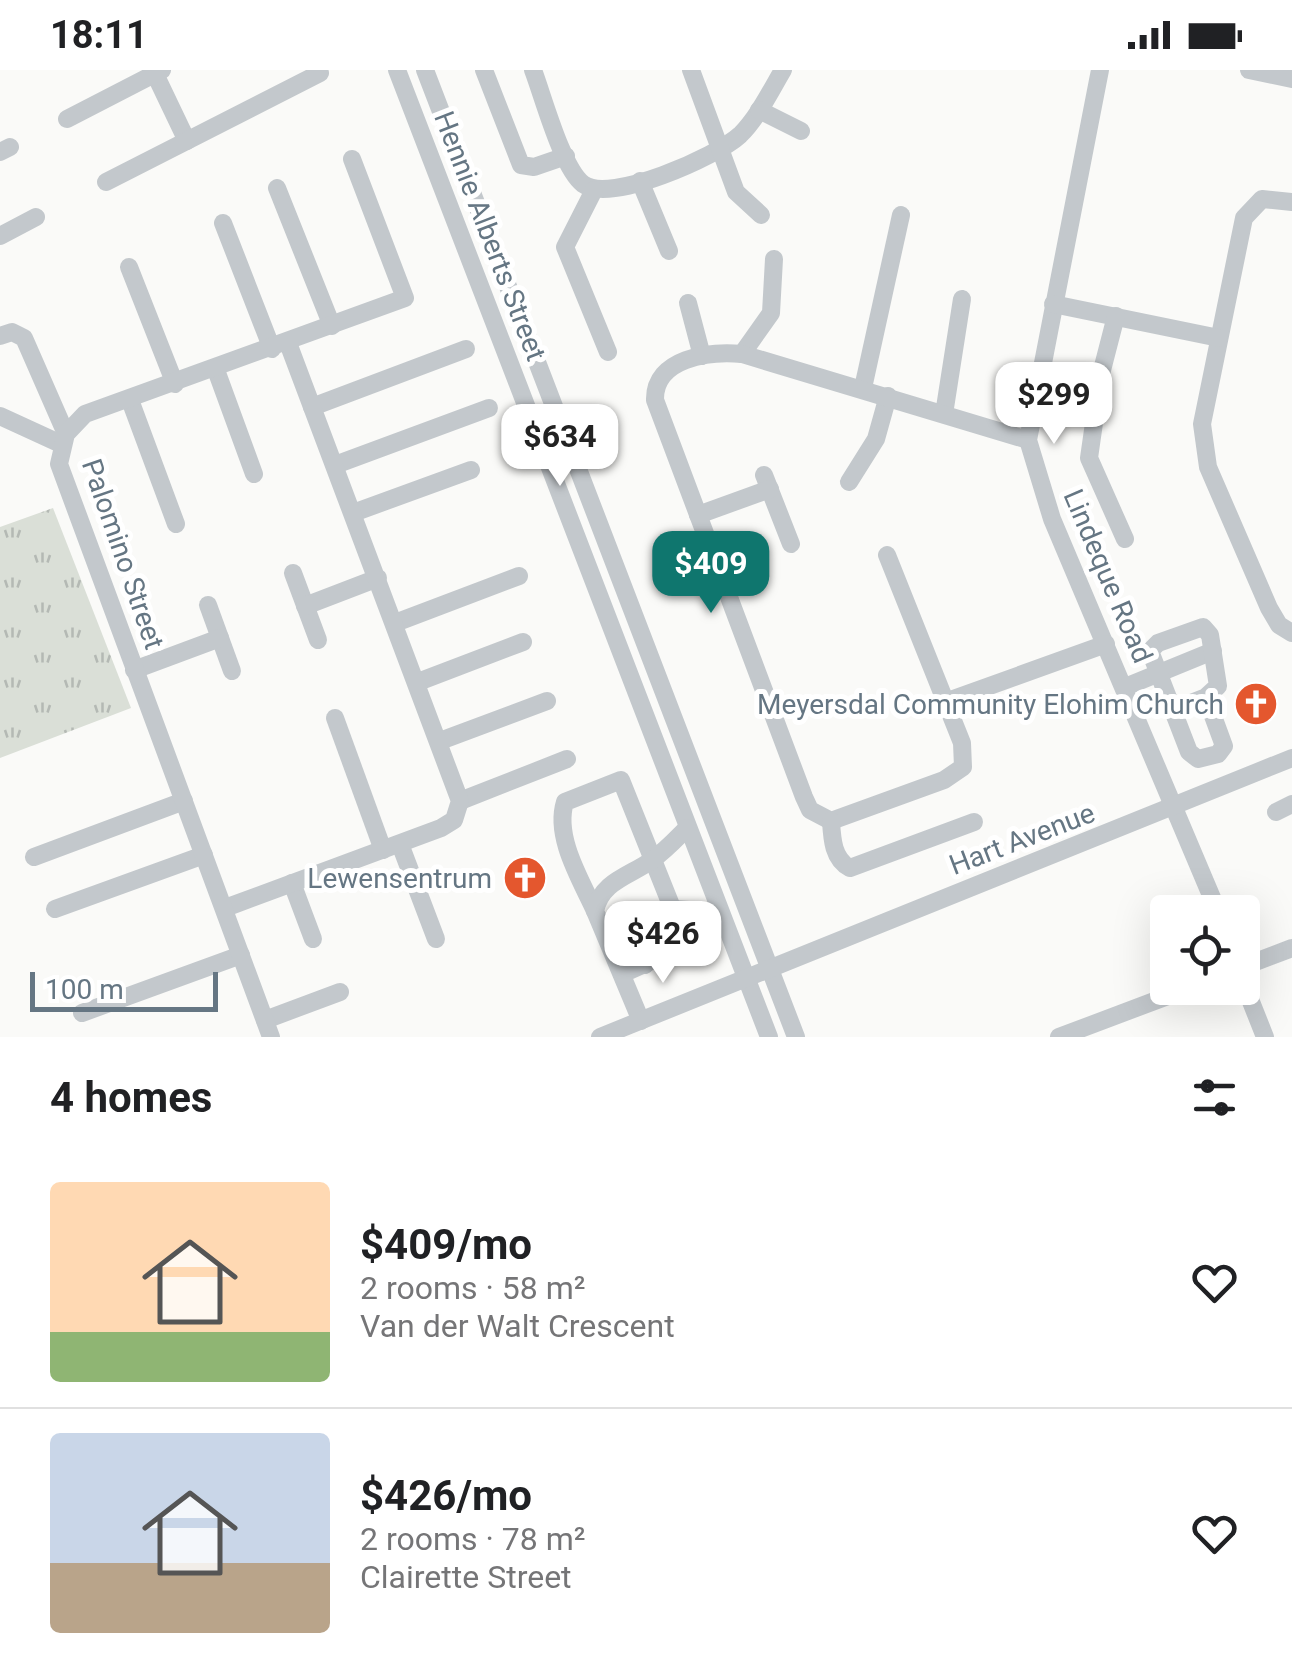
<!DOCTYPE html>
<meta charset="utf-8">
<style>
:root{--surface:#fff;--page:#f2f2f2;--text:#202124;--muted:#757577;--line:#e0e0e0;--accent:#0f766e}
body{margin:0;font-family:Roboto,sans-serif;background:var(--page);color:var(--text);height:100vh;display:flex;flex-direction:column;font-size:38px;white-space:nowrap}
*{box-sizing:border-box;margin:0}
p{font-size:32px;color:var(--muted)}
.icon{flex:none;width:55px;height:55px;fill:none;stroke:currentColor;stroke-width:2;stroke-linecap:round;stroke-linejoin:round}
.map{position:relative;height:967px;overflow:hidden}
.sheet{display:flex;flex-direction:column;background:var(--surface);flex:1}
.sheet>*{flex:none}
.buttons{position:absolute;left:1150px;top:825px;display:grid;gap:20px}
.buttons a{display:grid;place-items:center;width:110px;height:110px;border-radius:10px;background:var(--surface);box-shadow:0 10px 40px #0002;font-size:50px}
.scale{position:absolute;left:30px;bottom:25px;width:188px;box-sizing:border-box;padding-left:10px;border:5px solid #657683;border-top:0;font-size:28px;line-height:35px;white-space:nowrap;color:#657683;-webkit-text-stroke:8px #fff;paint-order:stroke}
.price{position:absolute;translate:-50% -85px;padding:0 22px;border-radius:20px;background:#fff;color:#222;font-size:32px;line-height:65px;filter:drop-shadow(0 2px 5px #0008)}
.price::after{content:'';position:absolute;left:50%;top:60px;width:30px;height:22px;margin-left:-15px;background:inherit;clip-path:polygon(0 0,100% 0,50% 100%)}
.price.on{background:var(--accent);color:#fff}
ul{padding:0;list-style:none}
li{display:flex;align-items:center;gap:30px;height:250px;padding:0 50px}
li+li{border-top:2px solid var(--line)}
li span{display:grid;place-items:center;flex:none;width:280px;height:200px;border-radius:10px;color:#555}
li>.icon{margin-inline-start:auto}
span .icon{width:120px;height:120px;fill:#fffc;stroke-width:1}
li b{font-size:42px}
h2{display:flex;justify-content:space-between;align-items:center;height:120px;padding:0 50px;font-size:42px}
.status{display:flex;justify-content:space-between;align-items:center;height:70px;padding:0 50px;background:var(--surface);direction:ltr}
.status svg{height:28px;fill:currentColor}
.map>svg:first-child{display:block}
.grass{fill:url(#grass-tufts)}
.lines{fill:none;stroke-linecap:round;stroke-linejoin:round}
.minor{stroke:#c3c8cc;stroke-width:18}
.labels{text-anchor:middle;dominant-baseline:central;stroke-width:10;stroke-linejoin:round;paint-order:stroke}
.street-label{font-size:28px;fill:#657683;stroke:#fff}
.poi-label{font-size:28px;fill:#657683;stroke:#fff;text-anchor:end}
</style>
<div class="status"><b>18:11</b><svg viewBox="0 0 49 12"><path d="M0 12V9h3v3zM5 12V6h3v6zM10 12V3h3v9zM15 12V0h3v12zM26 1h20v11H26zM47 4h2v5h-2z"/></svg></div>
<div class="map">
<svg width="1292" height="967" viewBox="0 0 1292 967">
<defs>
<pattern id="grass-tufts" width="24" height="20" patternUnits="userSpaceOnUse" patternTransform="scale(2.5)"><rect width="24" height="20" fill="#dadfd7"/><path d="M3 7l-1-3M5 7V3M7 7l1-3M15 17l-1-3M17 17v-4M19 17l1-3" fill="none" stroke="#b4b9b4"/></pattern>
</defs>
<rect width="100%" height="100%" fill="#fafaf8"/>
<!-- grass -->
<path class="grass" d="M53,438L131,638L0,688V457Z"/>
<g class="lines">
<!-- minor -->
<g class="minor">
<path d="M397,0L769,967"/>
<path d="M425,0L796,967"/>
<path d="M484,0L521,95L534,97L566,86"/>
<path d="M533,0C543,26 562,98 583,114C610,134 716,87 740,65C758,47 770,22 783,0"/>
<path d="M691,0L736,122L761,145"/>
<path d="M1100,0L1028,370L1052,449L1218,842"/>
<path d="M1249,0L1292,9"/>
<path d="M155,4L187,71"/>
<path d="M759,40L801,61"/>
<path d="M67,49L162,0"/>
<path d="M0,82L10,77"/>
<path d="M640,111L669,181"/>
<path d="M106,112L320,3"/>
<path d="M277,118L332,256"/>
<path d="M594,120L565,177L608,282"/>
<path d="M1292,132L1262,129L1244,148L1202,354L1208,397L1269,538L1279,555L1292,563"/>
<path d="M223,153L272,279"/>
<path d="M0,166L36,147"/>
<path d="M129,197L175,314"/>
<path d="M688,233L702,286"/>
<path d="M1053,234L1219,268"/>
<path d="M1116,246L1101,304L1089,388L1125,469"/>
<path d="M0,266L12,262L24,268L66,364"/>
<path d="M742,284L771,243L774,189"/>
<path d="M216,300L254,404"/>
<path d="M863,318L901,145"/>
<path d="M130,330L176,454"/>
<path d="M312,337L466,279"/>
<path d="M944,344L962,229"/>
<path d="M0,346L61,374"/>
<path d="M335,395L489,338"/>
<path d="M764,405L791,474"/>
<path d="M849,412L876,369L888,326"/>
<path d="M353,443L471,400"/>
<path d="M698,445L770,419"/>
<path d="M887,485L962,673L963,697L944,710L831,751L810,740L804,727L655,330C654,288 709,281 742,284L1028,370"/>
<path d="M293,503L318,570"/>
<path d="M208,535L232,601"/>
<path d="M305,536L378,508"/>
<path d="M395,553L519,506"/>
<path d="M134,600L220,568"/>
<path d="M418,612L523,572"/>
<path d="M1125,617L1213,581"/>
<path d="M945,632L1106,574"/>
<path d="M1173,640L1206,627L1218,616L1210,565L1203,557L1158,573L1150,581L1189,682L1198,689L1218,684L1224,676L1206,627"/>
<path d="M335,648L383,780"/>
<path d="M440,671L547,631"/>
<path d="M460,731L567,689"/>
<path d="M1276,742L1292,734"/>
<path d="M831,751C832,769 833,789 850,798L974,752"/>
<path d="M400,774L436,869"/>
<path d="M34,787L184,731"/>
<path d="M292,813L313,869"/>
<path d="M225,838L441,758L454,750L460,731L288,273"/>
<path d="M55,839L204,785"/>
<path d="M595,841C581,810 554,767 565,732L621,710L687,875L622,904"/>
<path d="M609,869L673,839L720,842"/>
<path d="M645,895L638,870L659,859"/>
<path d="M1242,897L1292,878"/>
<path d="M1242,909L1265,967"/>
<path d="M82,943L241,885"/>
<path d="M265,950L340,922"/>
<path d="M641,951L595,841C601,811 630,806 652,790C665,781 676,769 687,758"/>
<path d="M271,967L59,394L66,364L85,344L405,228L352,89"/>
<path d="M600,967L1292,688"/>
<path d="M1059,967L1189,918"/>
</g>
</g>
<!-- icons -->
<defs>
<g id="church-disc" transform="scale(2.25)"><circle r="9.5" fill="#e4572e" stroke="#fff"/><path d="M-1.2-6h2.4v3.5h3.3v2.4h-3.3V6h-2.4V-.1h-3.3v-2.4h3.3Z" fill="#fff"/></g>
</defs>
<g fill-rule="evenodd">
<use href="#church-disc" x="1256" y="634"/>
<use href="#church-disc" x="525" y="808"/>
</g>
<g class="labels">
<!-- street labels -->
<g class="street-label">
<text transform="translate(490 166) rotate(69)">Hennie Alberts Street</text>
<text transform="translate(123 484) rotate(71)">Palomino Street</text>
<text transform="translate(1108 506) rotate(67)">Lindeque Road</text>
<text transform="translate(1022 769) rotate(-21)">Hart Avenue</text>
</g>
<!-- poi labels -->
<g class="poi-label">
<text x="1224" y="634">Meyersdal Community Elohim Church</text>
<text x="492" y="808">Lewensentrum</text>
</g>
</g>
</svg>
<div class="buttons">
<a><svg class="icon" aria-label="locate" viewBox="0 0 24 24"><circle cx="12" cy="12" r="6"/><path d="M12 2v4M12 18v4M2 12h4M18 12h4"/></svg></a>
</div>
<div class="scale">100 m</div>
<b class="price" style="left:1054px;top:377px">$299</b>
<b class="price" style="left:560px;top:419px">$634</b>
<b class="price on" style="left:711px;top:546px">$409</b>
<b class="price" style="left:663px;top:916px">$426</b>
</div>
<section class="sheet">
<h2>4 homes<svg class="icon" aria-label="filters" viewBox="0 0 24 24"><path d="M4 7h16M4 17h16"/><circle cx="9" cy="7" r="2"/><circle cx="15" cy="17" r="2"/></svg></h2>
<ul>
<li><span style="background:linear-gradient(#ffd9b3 75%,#8fb573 0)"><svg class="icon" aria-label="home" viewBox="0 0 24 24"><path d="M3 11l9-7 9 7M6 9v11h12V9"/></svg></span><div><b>$409/mo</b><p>2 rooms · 58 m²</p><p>Van der Walt Crescent</p></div><svg class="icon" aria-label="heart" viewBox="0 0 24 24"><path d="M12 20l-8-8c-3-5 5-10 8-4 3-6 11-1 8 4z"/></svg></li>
<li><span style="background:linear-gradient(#c9d6e8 65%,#b9a48a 0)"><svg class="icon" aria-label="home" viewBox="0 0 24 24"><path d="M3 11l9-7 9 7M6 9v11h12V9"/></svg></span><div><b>$426/mo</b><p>2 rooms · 78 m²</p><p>Clairette Street</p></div><svg class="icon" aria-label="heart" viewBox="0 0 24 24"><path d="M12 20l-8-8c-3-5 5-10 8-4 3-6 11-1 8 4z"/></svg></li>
</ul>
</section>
